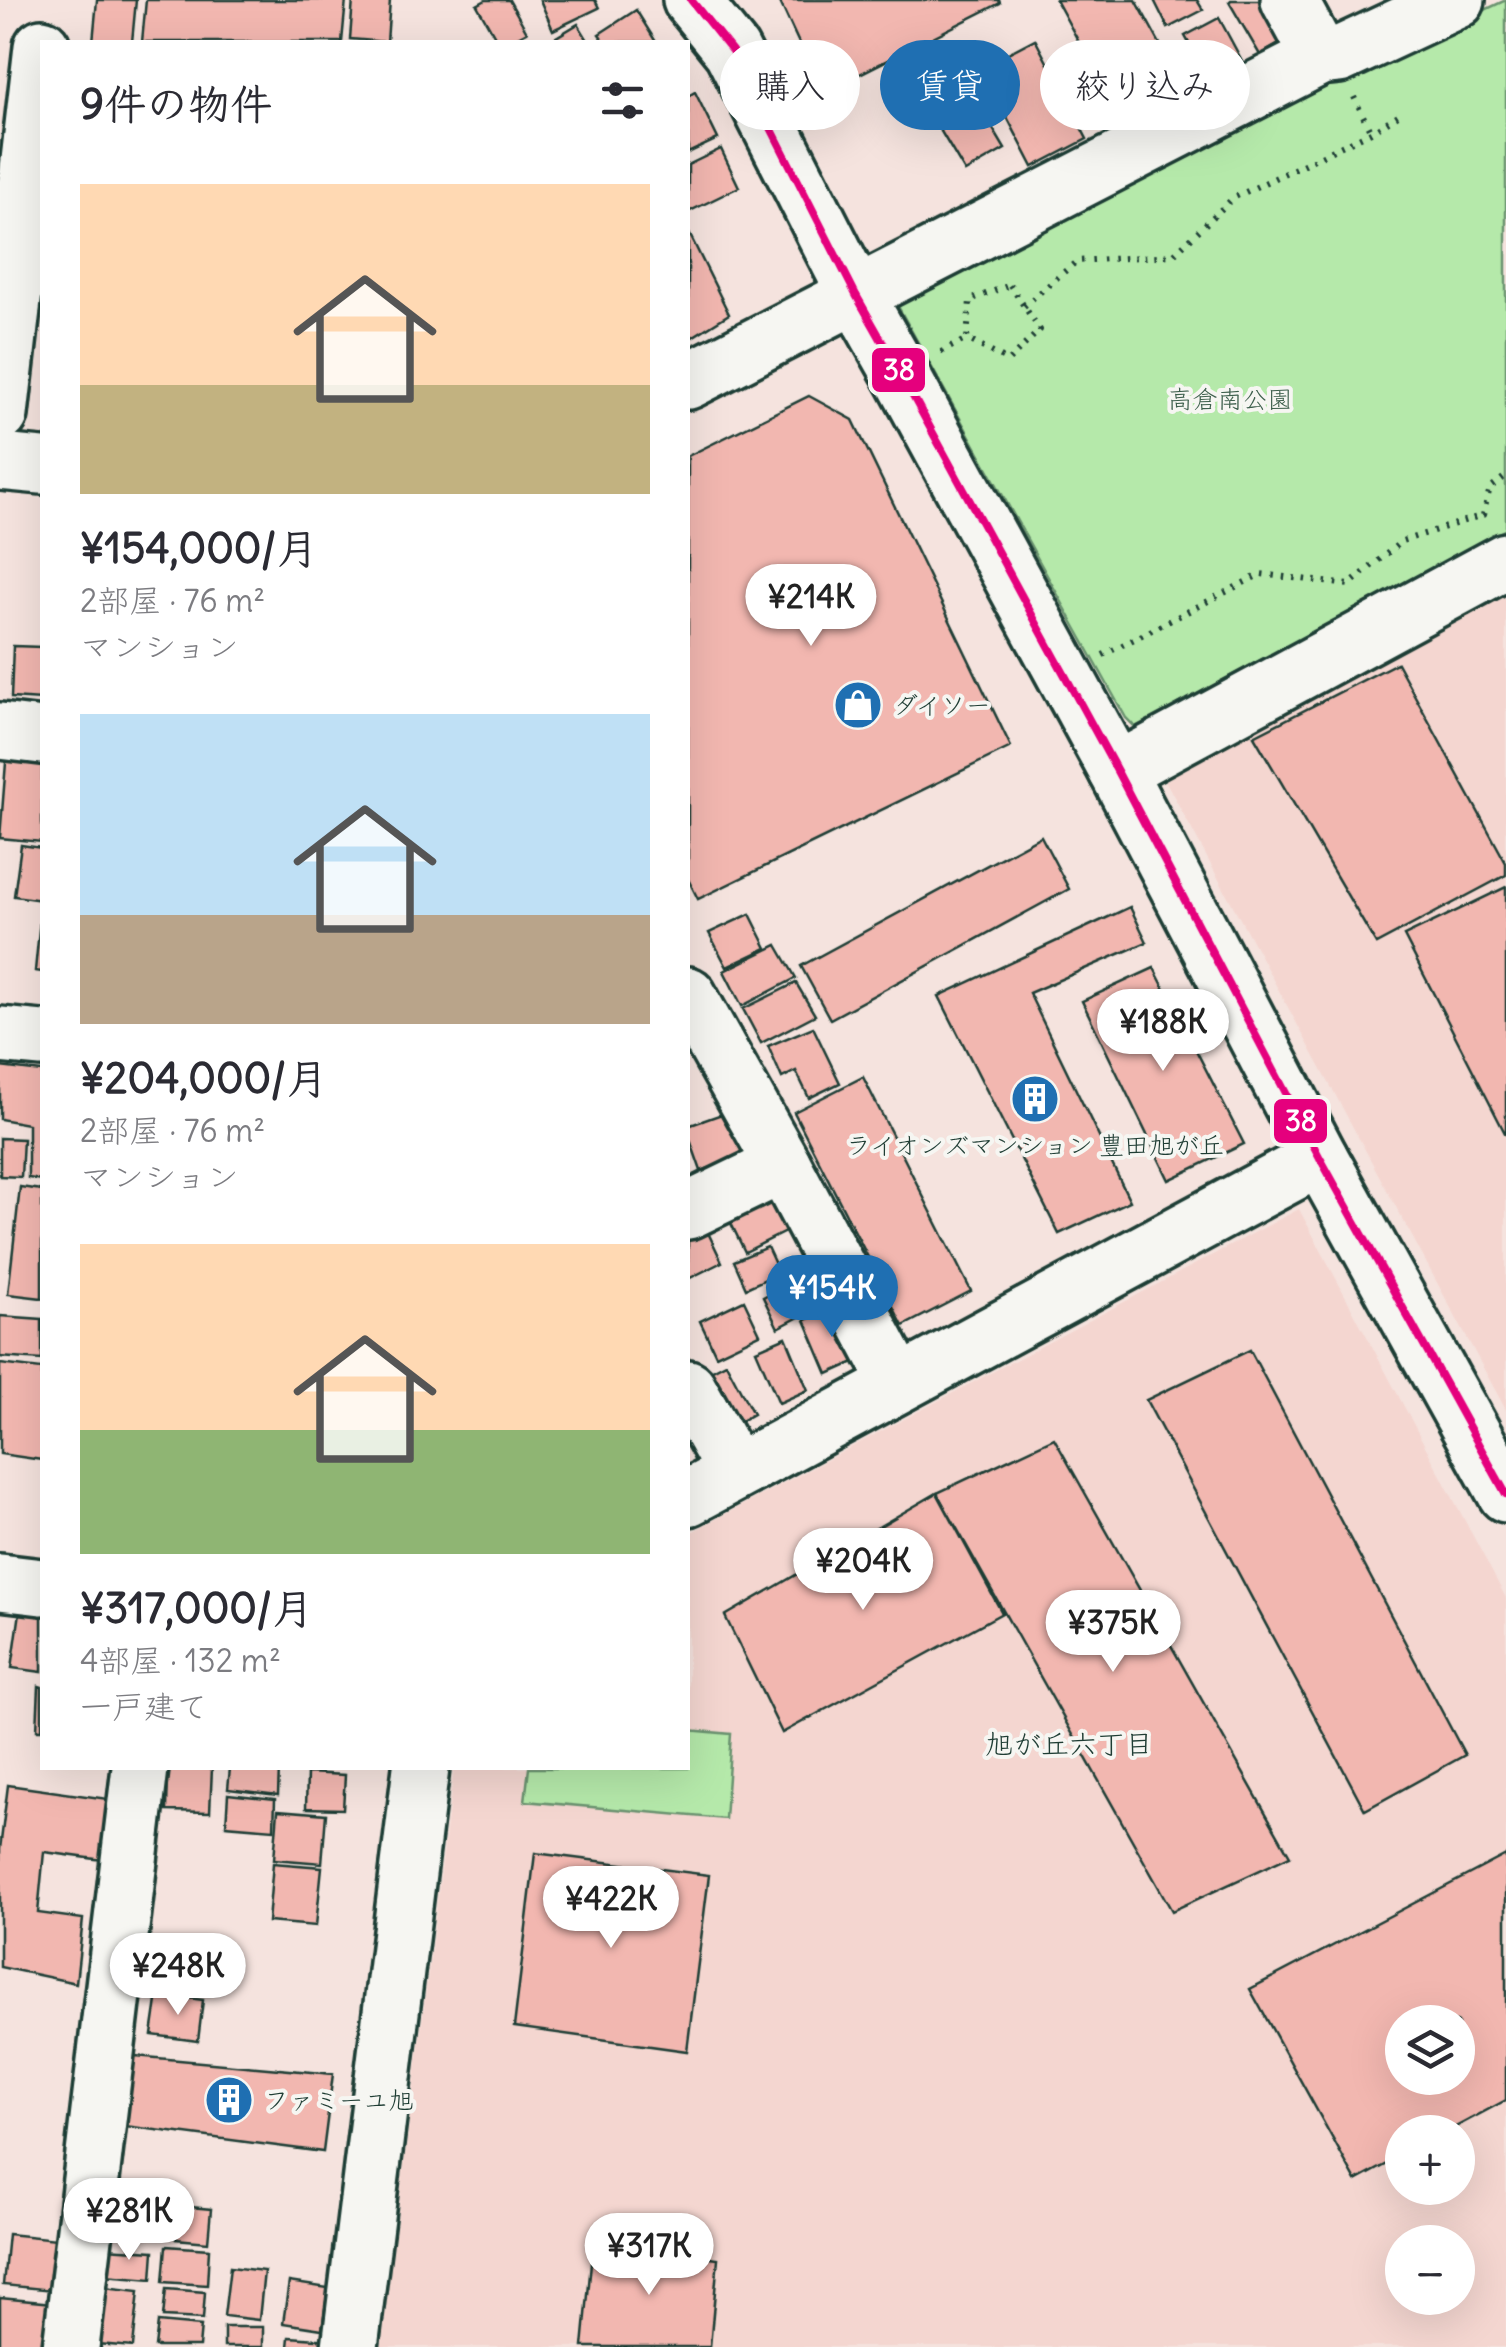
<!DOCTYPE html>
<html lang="ja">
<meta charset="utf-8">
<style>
:root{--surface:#fff;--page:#f7f7f7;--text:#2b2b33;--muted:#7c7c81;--accent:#1f6fb2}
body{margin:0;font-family:Delius,"Klee One",sans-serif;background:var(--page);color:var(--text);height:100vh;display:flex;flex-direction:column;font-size:38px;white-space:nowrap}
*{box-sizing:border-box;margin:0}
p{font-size:32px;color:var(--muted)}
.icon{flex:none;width:55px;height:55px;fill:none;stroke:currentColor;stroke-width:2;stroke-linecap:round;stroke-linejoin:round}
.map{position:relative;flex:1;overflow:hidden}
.drawer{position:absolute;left:40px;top:40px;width:650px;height:1730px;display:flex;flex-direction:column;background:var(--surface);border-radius:0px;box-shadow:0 10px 40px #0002}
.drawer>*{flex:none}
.banner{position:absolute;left:720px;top:40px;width:635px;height:90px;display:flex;gap:20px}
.buttons{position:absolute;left:1385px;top:2005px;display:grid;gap:20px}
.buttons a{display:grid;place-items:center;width:90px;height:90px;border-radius:50%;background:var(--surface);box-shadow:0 10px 40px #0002;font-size:50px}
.price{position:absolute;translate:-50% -85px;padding:0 22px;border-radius:35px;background:#fff;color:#222;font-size:32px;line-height:65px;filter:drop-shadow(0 2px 5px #0008)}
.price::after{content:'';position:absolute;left:50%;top:60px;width:30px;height:22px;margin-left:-15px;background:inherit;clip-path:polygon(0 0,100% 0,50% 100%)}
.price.selected{background:var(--accent);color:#fff}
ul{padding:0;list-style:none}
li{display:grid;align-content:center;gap:20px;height:530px;padding:0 40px}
li span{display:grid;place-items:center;height:310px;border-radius:0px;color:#555}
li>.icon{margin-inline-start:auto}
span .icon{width:180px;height:180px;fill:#fffc;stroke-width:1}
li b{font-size:42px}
h2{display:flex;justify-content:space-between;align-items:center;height:120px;padding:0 40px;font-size:42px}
.tag{padding:0 35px;border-radius:45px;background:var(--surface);box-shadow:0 10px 40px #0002;font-size:35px;line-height:90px}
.tag.selected{background:var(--accent);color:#fff}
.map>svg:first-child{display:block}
.built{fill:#f4d6d0;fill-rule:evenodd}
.green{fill:#b5e9aa;stroke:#6a936f;stroke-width:2.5}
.building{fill:#f2b7b0;stroke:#1f3d34;stroke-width:2.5;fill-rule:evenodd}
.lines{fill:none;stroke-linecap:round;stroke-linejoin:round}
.minor-casing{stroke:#1f3d34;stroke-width:62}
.major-casing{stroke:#1f3d34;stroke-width:62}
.path{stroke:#1f3d34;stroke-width:6;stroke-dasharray:2.5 8;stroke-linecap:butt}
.minor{stroke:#f6f6f2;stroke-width:55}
.major{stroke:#f6f6f2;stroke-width:55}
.bus-1-casing{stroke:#f6f6f2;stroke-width:15}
.bus-1{stroke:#e5007d;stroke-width:8}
.labels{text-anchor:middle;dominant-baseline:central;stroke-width:8;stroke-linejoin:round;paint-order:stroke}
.park-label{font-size:25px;fill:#3d5f4c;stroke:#f6f6f2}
.poi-label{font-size:25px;fill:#1f3d34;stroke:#f6f6f2;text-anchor:start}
.neighbourhood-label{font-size:28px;fill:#1f3d34;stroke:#f6f6f2}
.line-badge{stroke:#f6f6f2;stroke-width:4}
.badge-label{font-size:28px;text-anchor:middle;font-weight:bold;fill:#fff}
</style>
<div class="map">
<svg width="1506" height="2347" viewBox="0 0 1506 2347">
<rect width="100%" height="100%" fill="#f5e3de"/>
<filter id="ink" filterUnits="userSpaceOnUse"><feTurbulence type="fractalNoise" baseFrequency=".01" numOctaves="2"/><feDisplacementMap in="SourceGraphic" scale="20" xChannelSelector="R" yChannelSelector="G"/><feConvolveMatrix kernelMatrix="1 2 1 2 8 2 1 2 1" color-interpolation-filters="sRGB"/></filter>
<g filter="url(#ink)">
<!-- built -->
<g class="built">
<path d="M1506,592V1410L1165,780Z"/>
<path d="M1299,1209L1506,1598V2347H381L454,1768H688V1534ZM1402,2022H1458V2078H1402ZM1402,2132H1458V2188H1402ZM1402,2242H1458V2298H1402Z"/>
</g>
<!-- green -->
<g class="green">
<path d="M1506,0V529L1135,727L1126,718L889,290Z"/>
<path d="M688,1730L731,1734L725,1819L525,1801L529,1768H688Z"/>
</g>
<!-- building -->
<g class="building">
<path d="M97,0H136L132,42H93Z"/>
<path d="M146,0H346L342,42H142Z"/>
<path d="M353,0H390L387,42L350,39Z"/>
<path d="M486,0H509L527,32L508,42H498L477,5Z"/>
<path d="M540,0H595L599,8L553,30Z"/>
<path d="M779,0H999L1000,3L822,93Z"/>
<path d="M1056,0H1136L1183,86L1122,121Z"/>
<path d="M1154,0H1197L1203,10L1168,28Z"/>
<path d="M1231,0H1274L1294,35L1260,55L1229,2Z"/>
<path d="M636,10L656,42H605L599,34Z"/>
<path d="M1219,18L1247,70L1214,88L1185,36Z"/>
<path d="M578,24L589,42H555L553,39Z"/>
<path d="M1035,39L1087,139L1033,167L981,67Z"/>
<path d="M970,90L1005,149L965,172L930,113Z"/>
<path d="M695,92L718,139L688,153V96Z"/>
<path d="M721,149L739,187L688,212V165Z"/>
<path d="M688,231L729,314L689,339L688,336Z"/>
<path d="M809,396L853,420L1011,747L698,899L688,879V456Z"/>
<path d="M13,646L42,647V700L11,698Z"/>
<path d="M1397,663L1506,863V875L1376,944L1254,736Z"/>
<path d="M7,750L42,754V842L0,838Z"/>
<path d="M1041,836L1069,889L830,1019L801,966Z"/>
<path d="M21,845L42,848V900L14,896Z"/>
<path d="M1506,887V1135L1404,936Z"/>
<path d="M1130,907L1147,942L1029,993L1130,1201L1059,1234L939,996Z"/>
<path d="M41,909L42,910V972L35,971Z"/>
<path d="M750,914L767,948L727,967L709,933Z"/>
<path d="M777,945L796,978L742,1006L724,971Z"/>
<path d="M1154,968L1244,1144L1169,1180L1082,1001Z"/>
<path d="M796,983L815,1015L761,1043L743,1009Z"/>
<path d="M813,1027L840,1083L809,1098L796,1071L782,1078L768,1046Z"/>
<path d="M0,1067L42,1072V1180L28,1178V1124L0,1119Z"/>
<path d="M863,1077L971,1291L903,1326L794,1112Z"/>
<path d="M733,1110L749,1154L701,1171L688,1134V1126Z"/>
<path d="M0,1138L23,1139L21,1177L0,1176Z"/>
<path d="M20,1187L42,1190V1298L8,1294Z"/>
<path d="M770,1192L789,1230L745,1252L726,1213Z"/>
<path d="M702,1220L722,1262L688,1279V1227Z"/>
<path d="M767,1247L779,1273L746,1288L734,1261Z"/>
<path d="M803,1276L818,1307L778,1328L763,1297Z"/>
<path d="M744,1300L760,1334L716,1355L700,1321Z"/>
<path d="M836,1307L859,1360L828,1374L805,1320Z"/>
<path d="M0,1316L42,1319V1360L0,1357Z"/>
<path d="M786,1337L808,1390L779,1403L756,1350Z"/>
<path d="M1250,1350L1465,1755L1365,1810L1146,1400Z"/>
<path d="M726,1363L753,1414L724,1430L697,1378Z"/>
<path d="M0,1364L42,1369V1460L0,1454Z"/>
<path d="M1054,1438L1290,1856L1172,1911L937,1493Z"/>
<path d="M937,1493L1002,1613L782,1733L725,1616Z"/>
<path d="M23,1591L42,1594V1672L12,1668Z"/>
<path d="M39,1686L42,1687V1730H37Z"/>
<path d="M168,1768H212L210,1812L167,1811Z"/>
<path d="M230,1768H279L278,1795L228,1789Z"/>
<path d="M307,1773L345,1775L343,1809L306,1808Z"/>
<path d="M8,1785L108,1799L103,1860L44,1852L38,1913L83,1919L76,1983L0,1967V1849Z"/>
<path d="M228,1794L275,1799L274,1829L226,1825Z"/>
<path d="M278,1810L326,1814L322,1863L274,1859Z"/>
<path d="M535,1853L709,1875L687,2051L514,2027Z"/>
<path d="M1506,1855V2100L1446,2132H1402V2156L1356,2181L1250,1989ZM1402,2022H1458V2078H1402Z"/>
<path d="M273,1863L322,1867L316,1926L268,1922Z"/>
<path d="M158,1994L203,2000L198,2041L152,2035Z"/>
<path d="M135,2056L333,2074L323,2152L125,2126Z"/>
<path d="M113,2198L159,2202L156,2234L110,2230Z"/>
<path d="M179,2206L211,2209L208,2242L176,2239Z"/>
<path d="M8,2234L57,2239L52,2290L3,2285Z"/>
<path d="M593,2242L718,2258L710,2347H583Z"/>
<path d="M166,2246L209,2249L207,2285L163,2282Z"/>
<path d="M105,2248L154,2251L152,2279L104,2275Z"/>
<path d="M230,2267L264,2271L259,2320L224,2316Z"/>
<path d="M289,2282L328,2288L322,2329L283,2323Z"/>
<path d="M104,2287L139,2291L133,2347L98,2344Z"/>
<path d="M166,2289L205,2292L203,2319L163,2317Z"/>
<path d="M0,2298L52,2303L48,2347L0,2344Z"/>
<path d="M158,2322L201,2326L199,2347H155Z"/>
<rect x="224" y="2327" width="39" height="20"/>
<path d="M289,2337L331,2340L330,2347H288Z"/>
</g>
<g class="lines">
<!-- minor casing -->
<g class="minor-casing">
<g id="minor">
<path d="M691,0L732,51L856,295L903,378L1117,771L1320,1158L1506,1494"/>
<path d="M1289,0L1320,57"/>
<path d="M688,381L1320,57L1339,55L1457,0"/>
<path d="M0,462L42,466"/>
<path d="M0,731L42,736"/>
<path d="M1117,771L1506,561"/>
<path d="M688,995L783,1165L899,1384"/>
<path d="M0,1035L42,1039"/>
<path d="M688,1211L783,1165"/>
<path d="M688,1388L735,1472"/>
<path d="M688,1498L1320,1158"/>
<path d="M0,1582L42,1587"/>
<path d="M71,2347L140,1768"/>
<path d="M350,2347L421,1768"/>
</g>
</g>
<!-- major casing -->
<g class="major-casing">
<path id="major" d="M0,414L42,47"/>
</g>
<!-- path -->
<g class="path">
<path d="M1354,97L1371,132"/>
<path d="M1010,285L1040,330L1008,361L967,339L970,300Z"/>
<path d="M1024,306L1077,261L1173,255L1233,198L1371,132L1403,112"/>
<path d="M941,352L967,339"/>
<path d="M1103,655L1261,574L1349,585L1402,541L1483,515L1490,488L1506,476"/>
</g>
<!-- minor -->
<use href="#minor" class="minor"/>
<!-- major -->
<use href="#major" class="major"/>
<!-- bus-1 casing -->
<g class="bus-1-casing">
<path id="bus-1" d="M691,0L732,51L856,295L903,378L1117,771L1320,1158L1506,1494"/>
</g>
<!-- bus-1 -->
<use href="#bus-1" class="bus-1"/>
</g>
</g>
<!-- icons -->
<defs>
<g id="shop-disc" transform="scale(2.5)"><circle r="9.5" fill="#1f6fb2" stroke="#f6f6f2"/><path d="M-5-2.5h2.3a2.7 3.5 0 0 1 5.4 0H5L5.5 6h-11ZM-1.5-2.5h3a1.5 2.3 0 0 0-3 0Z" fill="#fff"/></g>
<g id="building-disc" transform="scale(2.5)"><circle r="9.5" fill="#1f6fb2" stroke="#f6f6f2"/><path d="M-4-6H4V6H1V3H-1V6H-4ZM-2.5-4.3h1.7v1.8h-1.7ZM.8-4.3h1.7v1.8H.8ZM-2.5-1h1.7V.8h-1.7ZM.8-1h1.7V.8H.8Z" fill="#fff"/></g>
</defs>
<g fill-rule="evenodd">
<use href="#shop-disc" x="858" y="705"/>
<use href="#building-disc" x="1035" y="1099"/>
<use href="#building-disc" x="229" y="2100"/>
</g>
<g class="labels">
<!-- park labels -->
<g class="park-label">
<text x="1230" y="399">高倉南公園</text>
</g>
<!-- poi labels -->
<g class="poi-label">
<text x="893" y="705">ダイソー</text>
<text x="1035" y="1145" text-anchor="middle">ライオンズマンション 豊田旭が丘</text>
<text x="264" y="2100">ファミーユ旭</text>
</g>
<!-- neighbourhood labels -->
<g class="neighbourhood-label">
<text x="1069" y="1744">旭が丘六丁目</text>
</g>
</g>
<g class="line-badge">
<rect x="870" y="346" width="57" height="48" rx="10" fill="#e5007d"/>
<rect x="1272" y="1097" width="57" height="48" rx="10" fill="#e5007d"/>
</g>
<g class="badge-label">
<text x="899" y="380">38</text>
<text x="1301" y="1131">38</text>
</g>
</svg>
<div class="buttons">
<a><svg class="icon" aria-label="layers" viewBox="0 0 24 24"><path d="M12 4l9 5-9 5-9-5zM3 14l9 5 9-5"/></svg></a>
<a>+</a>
<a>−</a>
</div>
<b class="price" style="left:811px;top:649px">¥214K</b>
<b class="price" style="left:1163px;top:1074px">¥188K</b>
<b class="price selected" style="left:832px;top:1340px">¥154K</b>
<b class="price" style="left:863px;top:1613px">¥204K</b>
<b class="price" style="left:1113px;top:1675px">¥375K</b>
<b class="price" style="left:611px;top:1951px">¥422K</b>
<b class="price" style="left:178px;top:2018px">¥248K</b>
<b class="price" style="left:129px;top:2263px">¥281K</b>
<b class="price" style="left:649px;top:2298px">¥317K</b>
<div class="banner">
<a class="tag">購入</a>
<a class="tag selected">賃貸</a>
<a class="tag">絞り込み</a>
</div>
<section class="drawer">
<h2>9件の物件<svg class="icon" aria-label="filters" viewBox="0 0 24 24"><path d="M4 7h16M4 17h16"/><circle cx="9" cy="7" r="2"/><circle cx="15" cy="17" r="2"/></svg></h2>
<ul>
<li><span style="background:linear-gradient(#ffd9b3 65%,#c2b280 0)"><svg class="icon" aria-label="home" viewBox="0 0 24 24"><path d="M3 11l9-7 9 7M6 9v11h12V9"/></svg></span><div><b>¥154,000/月</b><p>2部屋 · 76 m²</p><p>マンション</p></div></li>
<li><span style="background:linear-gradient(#bfe0f5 65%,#b9a48a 0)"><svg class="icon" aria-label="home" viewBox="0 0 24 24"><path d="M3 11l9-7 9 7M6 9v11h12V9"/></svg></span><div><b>¥204,000/月</b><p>2部屋 · 76 m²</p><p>マンション</p></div></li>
<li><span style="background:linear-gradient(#ffd9b3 60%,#8fb573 0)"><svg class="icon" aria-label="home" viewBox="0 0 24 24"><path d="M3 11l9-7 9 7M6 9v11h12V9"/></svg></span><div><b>¥317,000/月</b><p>4部屋 · 132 m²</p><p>一戸建て</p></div></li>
</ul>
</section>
</div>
